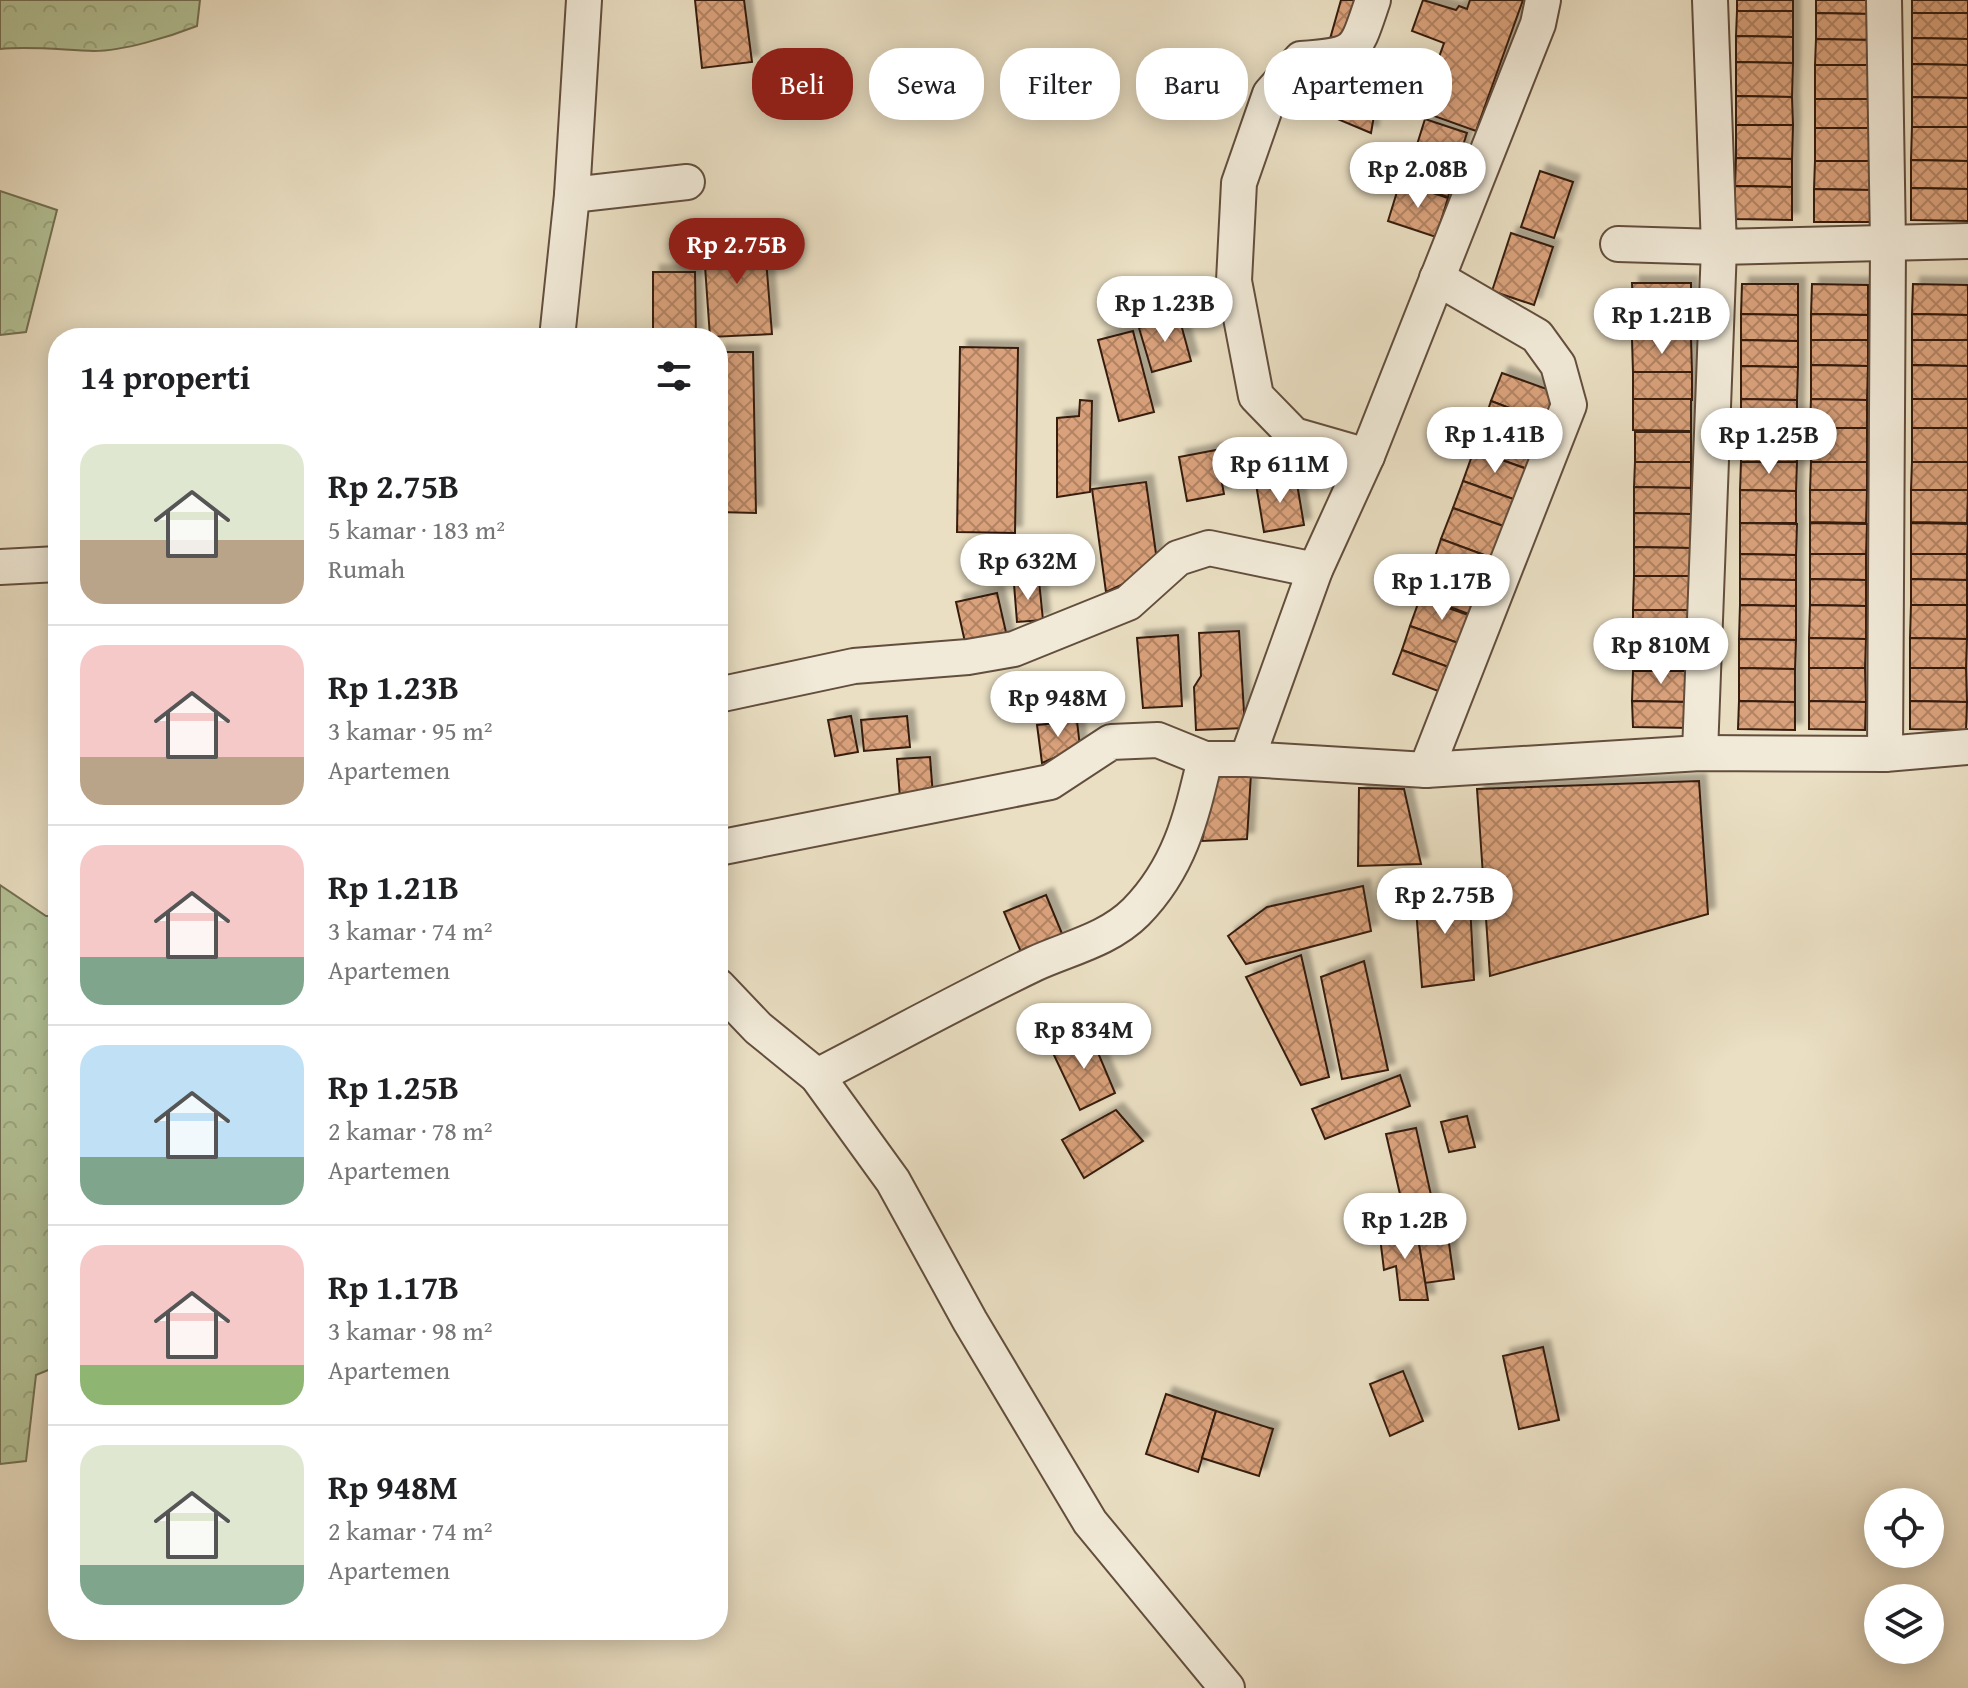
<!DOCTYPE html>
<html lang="id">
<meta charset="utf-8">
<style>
:root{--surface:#fff;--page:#f2f2f2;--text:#202124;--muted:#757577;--line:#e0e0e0;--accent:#8f2418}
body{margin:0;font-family:"Gentium Book Plus",serif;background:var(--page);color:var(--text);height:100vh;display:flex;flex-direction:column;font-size:30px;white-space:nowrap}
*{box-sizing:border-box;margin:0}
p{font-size:26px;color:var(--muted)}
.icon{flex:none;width:44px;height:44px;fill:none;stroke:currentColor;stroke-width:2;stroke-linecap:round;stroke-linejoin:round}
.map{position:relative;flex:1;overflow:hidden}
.panel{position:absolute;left:48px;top:328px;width:680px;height:1312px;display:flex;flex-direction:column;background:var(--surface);border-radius:32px;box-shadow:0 4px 20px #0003}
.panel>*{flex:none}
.top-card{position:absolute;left:752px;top:48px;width:760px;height:72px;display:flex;gap:16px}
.tools{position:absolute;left:1864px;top:1488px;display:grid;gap:16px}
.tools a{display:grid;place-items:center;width:80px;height:80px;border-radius:50%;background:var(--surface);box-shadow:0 4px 20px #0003;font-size:40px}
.price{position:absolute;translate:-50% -68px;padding:0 18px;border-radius:28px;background:#fff;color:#222;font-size:26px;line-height:52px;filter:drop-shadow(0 2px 4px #0008)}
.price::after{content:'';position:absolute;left:50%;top:48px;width:24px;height:18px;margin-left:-12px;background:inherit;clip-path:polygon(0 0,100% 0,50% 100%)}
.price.current{background:var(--accent);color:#fff}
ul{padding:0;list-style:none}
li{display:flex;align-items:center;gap:24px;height:200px;padding:0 32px}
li+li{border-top:2px solid var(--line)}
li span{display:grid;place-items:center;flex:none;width:224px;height:160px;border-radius:24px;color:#555}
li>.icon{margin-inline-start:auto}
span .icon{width:96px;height:96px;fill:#fffc;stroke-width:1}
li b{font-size:34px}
h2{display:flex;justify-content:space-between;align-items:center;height:96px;padding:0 32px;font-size:34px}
.chip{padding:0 28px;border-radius:32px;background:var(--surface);box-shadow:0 4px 20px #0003;font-size:28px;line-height:72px}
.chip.current{background:var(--accent);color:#fff}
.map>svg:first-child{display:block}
.forest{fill:url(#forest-crowns);stroke:#747053;stroke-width:2}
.building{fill:url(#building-cross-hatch);stroke:#361d10;stroke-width:2;filter:url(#shadow)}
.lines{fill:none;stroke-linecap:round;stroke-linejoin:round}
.street-casing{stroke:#634e3d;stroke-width:38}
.street{stroke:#f1ead8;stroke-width:34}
</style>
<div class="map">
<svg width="1968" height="1688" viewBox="0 0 1968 1688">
<defs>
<pattern id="forest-crowns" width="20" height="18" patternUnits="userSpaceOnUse" patternTransform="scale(2)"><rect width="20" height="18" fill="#b3c296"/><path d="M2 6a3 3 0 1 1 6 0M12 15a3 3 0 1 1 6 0" fill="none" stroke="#9ba680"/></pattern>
<pattern id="building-cross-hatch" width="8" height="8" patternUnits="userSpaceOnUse" patternTransform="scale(2)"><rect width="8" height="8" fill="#daa27b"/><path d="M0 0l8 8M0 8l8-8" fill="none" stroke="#b28363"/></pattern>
<filter id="shadow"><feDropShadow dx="7" dy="-7" stdDeviation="2" flood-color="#0004"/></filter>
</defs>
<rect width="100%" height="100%" fill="#eadfc3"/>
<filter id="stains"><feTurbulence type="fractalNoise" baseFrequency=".0025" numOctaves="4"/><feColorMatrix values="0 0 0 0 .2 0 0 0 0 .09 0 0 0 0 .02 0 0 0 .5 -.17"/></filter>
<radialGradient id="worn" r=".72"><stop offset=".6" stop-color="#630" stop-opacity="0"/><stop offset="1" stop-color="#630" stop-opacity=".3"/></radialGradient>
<!-- forest -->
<g class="forest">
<path d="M0,0H200L197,26C169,37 123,51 94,51C62,50 31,46 0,49Z"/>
<path d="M0,191L57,210L26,332L0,335Z"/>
<path d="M0,885L46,916H58V1366L36,1375L26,1461L0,1464Z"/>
</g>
<!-- building -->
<g class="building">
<path d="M695,0H744L752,62L702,68Z"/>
<path d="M1341,0H1363L1341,52L1328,46Z"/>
<path d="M1423,0L1456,10L1459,6L1467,9L1470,0H1523L1476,131L1420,111L1444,43L1412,31Z"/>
<rect x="1737" y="0" width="56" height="11"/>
<path d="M1816,0H1872V14L1816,13Z"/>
<rect x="1912" y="0" width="56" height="13"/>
<path d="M1737,11H1793V37L1736,36Z"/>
<path d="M1816,13L1872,14V40L1816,39Z"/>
<path d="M1912,13H1968V39L1912,38Z"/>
<path d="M1736,36L1793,37V63L1736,62Z"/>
<path d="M1912,38L1968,39V65L1912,64Z"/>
<path d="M1816,39L1872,40V65H1815Z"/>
<path d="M1736,62L1793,63L1792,97L1736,96Z"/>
<path d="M1912,64L1968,65V98L1912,97Z"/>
<path d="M1815,65H1872L1871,99H1815Z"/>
<path d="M1348,68L1380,81L1371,133L1335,118Z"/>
<path d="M1736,96L1792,97L1793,125H1736Z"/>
<path d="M1912,97L1968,98V127H1912Z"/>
<rect x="1815" y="99" width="56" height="29"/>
<path d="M1425,119L1467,133L1457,164L1415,151Z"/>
<path d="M1736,125H1793L1792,159L1736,158Z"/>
<path d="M1912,127H1968V161L1911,160Z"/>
<rect x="1815" y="128" width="56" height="33"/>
<path d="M1415,151L1458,164L1448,197L1405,184Z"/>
<path d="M1736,158L1792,159V187L1735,186Z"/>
<path d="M1911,160L1968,161V189L1911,188Z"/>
<path d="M1815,161H1871V190L1814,189Z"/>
<path d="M1540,171L1573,182L1554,238L1521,227Z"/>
<path d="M1400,182L1448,198L1436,237L1388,221Z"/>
<path d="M1735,186L1792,187V220L1735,219Z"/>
<path d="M1911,188L1968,189V221L1911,220Z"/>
<path d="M1814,189L1871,190L1870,222H1814Z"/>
<path d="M1511,233L1553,247L1534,305L1492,291Z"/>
<path d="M764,234L772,334L710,337L703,238Z"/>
<path d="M653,272H695L696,338H653Z"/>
<path d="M1632,283H1691V314L1633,313Z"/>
<path d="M1742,284H1798V315L1741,314Z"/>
<path d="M1812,284L1868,285V315L1811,314Z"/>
<path d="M1913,284L1968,285V315L1912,314Z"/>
<path d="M1633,313L1691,314V339H1632Z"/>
<path d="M1741,314L1798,315V341L1741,340Z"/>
<path d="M1811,314L1868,315V340H1811Z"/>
<path d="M1912,314L1968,315V340H1912Z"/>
<path d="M1179,317L1191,361L1152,372L1139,328Z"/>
<path d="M1133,331L1154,412L1119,421L1098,340Z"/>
<path d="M1632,339H1691L1692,372H1633Z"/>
<path d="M1741,340L1798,341V367L1741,366Z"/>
<path d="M1811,340H1868V366L1811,365Z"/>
<path d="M1912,340H1968V366L1912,365Z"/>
<path d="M960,347L1018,348L1015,533L957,532Z"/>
<path d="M718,352H753L756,513L718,512Z"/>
<path d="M1811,365L1868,366L1867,400L1811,399Z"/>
<path d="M1912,365L1968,366V399H1912Z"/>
<path d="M1741,366L1798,367L1797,400L1741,399Z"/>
<path d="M1633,372H1692V400L1633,399Z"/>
<path d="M1502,373L1555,392L1544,421L1491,401Z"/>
<path d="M1633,399H1691V431L1633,430Z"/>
<path d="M1741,399L1797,400V429L1741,428Z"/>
<path d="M1811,399L1867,400V428H1810Z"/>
<rect x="1912" y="399" width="56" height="29"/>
<path d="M1080,400L1092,401L1090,492L1057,497V418L1079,416Z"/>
<path d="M1491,401L1544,421L1536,445L1483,425Z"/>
<path d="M1483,425L1536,445L1527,469L1474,450Z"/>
<path d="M1741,428L1797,429V462H1741Z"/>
<path d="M1810,428H1867V462H1811Z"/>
<rect x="1912" y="428" width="56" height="34"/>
<rect x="1635" y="432" width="56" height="30"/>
<path d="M1216,450L1224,494L1187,501L1179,457Z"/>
<path d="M1474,450L1527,469L1516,500L1463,481Z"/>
<path d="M1635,462H1691V488L1634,487Z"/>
<path d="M1741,462H1797L1796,491L1740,490Z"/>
<path d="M1811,462H1867V490H1810Z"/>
<path d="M1912,462H1968V490H1911Z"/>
<path d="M1296,478L1304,525L1264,532L1256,484Z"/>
<path d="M1463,481L1516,500L1506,527L1453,508Z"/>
<path d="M1146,482L1158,568L1106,592L1092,489Z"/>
<path d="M1634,487L1691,488V514L1634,513Z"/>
<path d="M1740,490L1796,491V523H1740Z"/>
<path d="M1810,490H1867L1866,523L1810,522Z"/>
<path d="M1911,490H1968L1967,523L1911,522Z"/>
<path d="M1453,508L1506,527L1495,559L1441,539Z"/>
<path d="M1634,513L1691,514L1690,548L1634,547Z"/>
<path d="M1740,523L1797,524L1796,555L1740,554Z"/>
<path d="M1810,523L1867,524L1866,554H1810Z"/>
<path d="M1911,523L1968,524L1967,554H1911Z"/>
<path d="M1441,539L1495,559L1485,586L1432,566Z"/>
<path d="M1634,547L1690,548V576H1634Z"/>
<path d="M1740,554L1796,555V580L1740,579Z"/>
<path d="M1810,554H1866V580L1810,579Z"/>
<path d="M1911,554H1967V580L1911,579Z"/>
<path d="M1432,566L1485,586L1474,616L1421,596Z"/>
<path d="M1634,576H1690V610H1633Z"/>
<path d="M1740,579L1796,580V606L1740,605Z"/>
<path d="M1810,579L1866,580V606L1810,605Z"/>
<path d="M1911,579L1967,580V605H1911Z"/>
<path d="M1039,581L1043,620L1017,622L1014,584Z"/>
<path d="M997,593L1008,641L967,651L956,602Z"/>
<path d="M1420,598L1474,617L1464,645L1410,626Z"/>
<path d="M1740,605L1796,606V640L1739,639Z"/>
<path d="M1810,605L1866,606V639L1809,638Z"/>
<path d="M1911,605H1967V639L1910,638Z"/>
<path d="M1633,610H1690V638L1633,637Z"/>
<path d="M1410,626L1464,645L1454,669L1402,650Z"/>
<path d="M1239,631L1245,728L1196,730L1194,687L1201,676L1199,633Z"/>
<path d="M1178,635L1182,706L1143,708L1137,638Z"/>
<path d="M1633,637L1690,638L1689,671L1633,670Z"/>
<path d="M1809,638L1866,639L1865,668H1809Z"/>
<path d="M1910,638L1967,639L1966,668H1910Z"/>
<path d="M1739,639L1796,640L1795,669L1739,668Z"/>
<path d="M1402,650L1454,669L1446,694L1393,674Z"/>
<path d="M1739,668L1795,669V702L1739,701Z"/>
<path d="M1809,668H1865L1866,702L1809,701Z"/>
<path d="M1910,668H1966L1967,702L1910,701Z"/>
<path d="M1633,671H1689V702L1632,701Z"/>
<path d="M1632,701L1689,702V728L1633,727Z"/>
<path d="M1739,701L1795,702V730L1738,729Z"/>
<path d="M1809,701L1866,702L1865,730L1809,729Z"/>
<path d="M1910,701L1967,702L1966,730L1910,729Z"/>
<path d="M851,716L858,752L835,756L828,720Z"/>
<path d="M907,716L910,747L864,751L861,720Z"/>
<path d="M1077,721L1080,747L1042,763L1037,725Z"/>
<path d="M930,757L933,796L900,798L897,759Z"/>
<path d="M1216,773L1251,774L1247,839L1202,841Z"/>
<path d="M1699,781L1708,914L1490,976L1477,789Z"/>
<path d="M1359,788L1404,789L1421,864L1358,866Z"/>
<path d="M1469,885L1474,980L1422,987L1415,895Z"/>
<path d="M1363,886L1371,931L1246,964L1228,936L1267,907Z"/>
<path d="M1046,895L1063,936L1021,952L1004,912Z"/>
<path d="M1301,955L1329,1077L1301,1085L1246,977Z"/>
<path d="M1364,961L1388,1070L1342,1079L1321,977Z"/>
<path d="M1088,1029L1115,1093L1080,1110L1053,1053Z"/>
<path d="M1400,1075L1410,1106L1325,1139L1312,1109Z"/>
<path d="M1116,1110L1143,1141L1084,1178L1062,1140Z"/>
<path d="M1467,1116L1475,1147L1449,1152L1441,1122Z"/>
<path d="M1416,1128L1435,1213L1406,1220L1386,1134Z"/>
<path d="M1446,1222L1454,1279L1425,1283L1416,1226Z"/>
<path d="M1416,1226L1428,1300H1400L1396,1266L1384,1270L1379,1229Z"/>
<path d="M1543,1347L1559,1420L1519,1429L1503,1356Z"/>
<path d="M1403,1371L1423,1421L1390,1436L1370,1384Z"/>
<path d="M1166,1394L1216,1411L1198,1472L1146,1454Z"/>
<path d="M1216,1411L1273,1429L1259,1476L1202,1458Z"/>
</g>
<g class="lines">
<!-- street casing -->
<g class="street-casing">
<g id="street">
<path d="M1543,0L1538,24L1367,456L1315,570L1247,759L1426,770L1700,753L1885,754L1968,747"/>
<path d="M1710,0L1719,247L1968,241"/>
<path d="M1884,0L1888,243L1885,754"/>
<path d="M572,195L687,182"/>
<path d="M1618,244L1719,247L1700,753"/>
<path d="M557,338L572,195L584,0"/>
<path d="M1367,456L1294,435L1256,396L1234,281L1239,183L1270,94L1301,59C1358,55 1355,53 1373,0"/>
<path d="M0,567L58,564"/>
<path d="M718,695L854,666L968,657L1014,649L1128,603L1178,558L1209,548L1315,570"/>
<path d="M1426,770L1569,405L1558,365L1537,336L1437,278"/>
<path d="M718,848L1050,782L1111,742L1158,740L1205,759H1247"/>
<path d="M718,986L758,1028L817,1076L893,1181L970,1321L1090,1522L1227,1688"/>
<path d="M817,1076C889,1039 961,999 1034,964C1069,948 1108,940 1136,912C1180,867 1191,818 1205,759"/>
</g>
</g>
<!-- street -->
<use href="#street" class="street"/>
</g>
<rect width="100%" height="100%" filter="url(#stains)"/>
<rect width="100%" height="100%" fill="url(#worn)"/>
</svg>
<div class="tools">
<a><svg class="icon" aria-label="locate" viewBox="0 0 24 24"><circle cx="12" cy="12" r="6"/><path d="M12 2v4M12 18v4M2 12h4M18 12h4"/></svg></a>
<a><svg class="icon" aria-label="layers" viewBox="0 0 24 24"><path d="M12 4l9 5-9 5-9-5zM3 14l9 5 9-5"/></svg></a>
</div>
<b class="price" style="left:1418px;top:210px">Rp 2.08B</b>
<b class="price current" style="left:737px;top:286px">Rp 2.75B</b>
<b class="price" style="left:1165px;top:344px">Rp 1.23B</b>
<b class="price" style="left:1662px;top:356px">Rp 1.21B</b>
<b class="price" style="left:1495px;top:475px">Rp 1.41B</b>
<b class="price" style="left:1769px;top:476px">Rp 1.25B</b>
<b class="price" style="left:1280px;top:505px">Rp 611M</b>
<b class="price" style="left:1028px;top:602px">Rp 632M</b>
<b class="price" style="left:1442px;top:622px">Rp 1.17B</b>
<b class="price" style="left:1661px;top:686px">Rp 810M</b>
<b class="price" style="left:1058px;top:739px">Rp 948M</b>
<b class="price" style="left:1445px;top:936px">Rp 2.75B</b>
<b class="price" style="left:1084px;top:1071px">Rp 834M</b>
<b class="price" style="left:1405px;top:1261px">Rp 1.2B</b>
<div class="top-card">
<a class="chip current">Beli</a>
<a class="chip">Sewa</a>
<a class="chip">Filter</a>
<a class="chip">Baru</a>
<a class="chip">Apartemen</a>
</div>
<section class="panel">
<h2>14 properti<svg class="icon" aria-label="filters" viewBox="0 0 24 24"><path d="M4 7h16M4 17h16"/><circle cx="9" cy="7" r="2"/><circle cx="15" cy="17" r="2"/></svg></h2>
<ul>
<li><span style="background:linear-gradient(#dfe7d0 60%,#b9a48a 0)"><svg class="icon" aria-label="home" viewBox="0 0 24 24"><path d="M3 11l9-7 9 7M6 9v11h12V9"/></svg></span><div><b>Rp 2.75B</b><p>5 kamar · 183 m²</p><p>Rumah</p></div></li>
<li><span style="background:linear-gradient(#f6c9c9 70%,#b9a48a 0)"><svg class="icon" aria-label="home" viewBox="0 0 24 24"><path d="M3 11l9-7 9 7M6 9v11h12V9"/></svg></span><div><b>Rp 1.23B</b><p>3 kamar · 95 m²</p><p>Apartemen</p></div></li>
<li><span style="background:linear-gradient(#f6c9c9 70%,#7fa58c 0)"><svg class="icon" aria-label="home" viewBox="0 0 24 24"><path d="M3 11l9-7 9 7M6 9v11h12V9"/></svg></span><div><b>Rp 1.21B</b><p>3 kamar · 74 m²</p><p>Apartemen</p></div></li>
<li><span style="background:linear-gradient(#bfe0f5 70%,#7fa58c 0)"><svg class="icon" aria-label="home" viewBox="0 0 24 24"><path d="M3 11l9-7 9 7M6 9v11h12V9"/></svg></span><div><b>Rp 1.25B</b><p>2 kamar · 78 m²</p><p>Apartemen</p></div></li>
<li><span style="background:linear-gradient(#f6c9c9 75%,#8fb573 0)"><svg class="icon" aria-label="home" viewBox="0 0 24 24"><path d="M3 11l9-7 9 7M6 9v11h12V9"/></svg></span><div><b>Rp 1.17B</b><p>3 kamar · 98 m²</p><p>Apartemen</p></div></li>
<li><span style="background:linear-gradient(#dfe7d0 75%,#7fa58c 0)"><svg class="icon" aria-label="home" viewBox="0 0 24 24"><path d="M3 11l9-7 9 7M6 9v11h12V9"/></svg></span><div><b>Rp 948M</b><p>2 kamar · 74 m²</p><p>Apartemen</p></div></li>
</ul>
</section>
</div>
